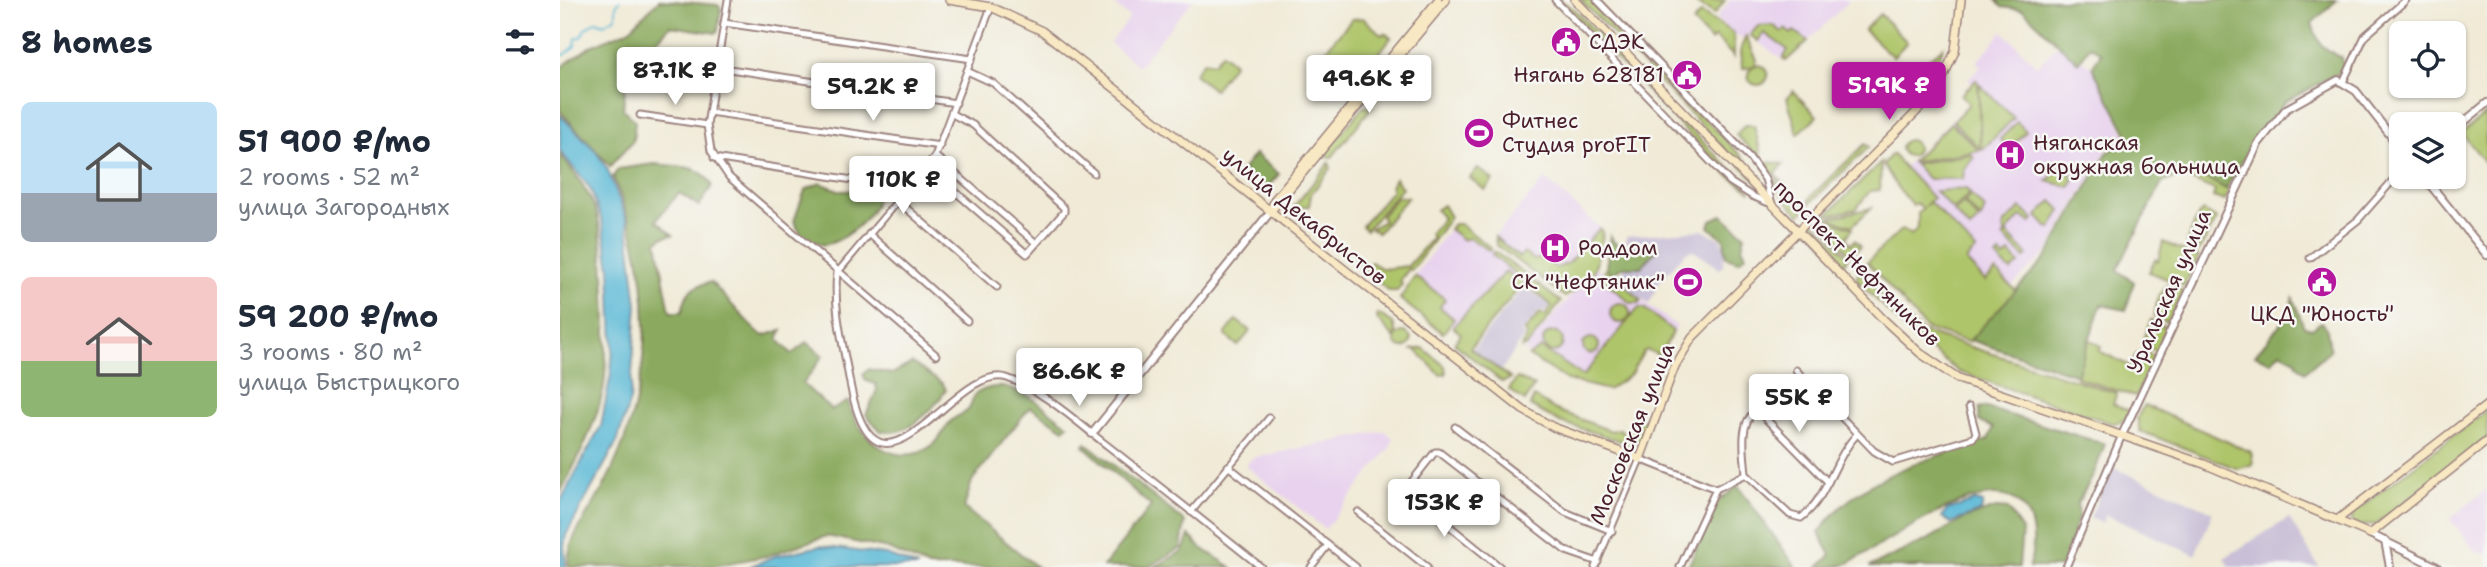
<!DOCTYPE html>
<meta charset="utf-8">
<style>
:root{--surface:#fff;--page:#f6f6f7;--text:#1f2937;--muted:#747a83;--accent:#b5179e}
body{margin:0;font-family:"Shantell Sans",sans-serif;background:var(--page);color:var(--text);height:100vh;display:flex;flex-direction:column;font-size:26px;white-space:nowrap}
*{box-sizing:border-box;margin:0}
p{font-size:23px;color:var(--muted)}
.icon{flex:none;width:38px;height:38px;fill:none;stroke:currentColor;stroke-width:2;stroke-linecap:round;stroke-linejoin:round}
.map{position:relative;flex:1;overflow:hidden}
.drawer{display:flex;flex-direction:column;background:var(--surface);width:560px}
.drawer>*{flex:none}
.fabs{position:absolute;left:1829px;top:21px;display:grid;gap:14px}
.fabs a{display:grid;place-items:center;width:77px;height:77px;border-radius:10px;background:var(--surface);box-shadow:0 2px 5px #0004;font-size:35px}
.price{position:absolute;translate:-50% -60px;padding:0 16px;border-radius:7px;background:#fff;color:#222;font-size:23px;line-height:46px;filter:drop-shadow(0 2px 4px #0008)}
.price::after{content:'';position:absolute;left:50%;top:42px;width:21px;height:16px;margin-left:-10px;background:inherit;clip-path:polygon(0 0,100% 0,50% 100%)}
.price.selected{background:var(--accent);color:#fff}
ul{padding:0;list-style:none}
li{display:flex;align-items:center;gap:21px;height:175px;padding:0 21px}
li span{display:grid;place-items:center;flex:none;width:196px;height:140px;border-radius:10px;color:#555}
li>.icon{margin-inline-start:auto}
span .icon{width:84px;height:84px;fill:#fffc;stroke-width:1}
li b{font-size:30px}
h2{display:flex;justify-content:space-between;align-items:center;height:84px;padding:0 21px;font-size:30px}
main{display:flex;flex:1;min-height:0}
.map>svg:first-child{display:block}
.built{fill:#e8d2ee}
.industrial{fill:#c9bfd7}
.green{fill:#afc56a;stroke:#7c724a;stroke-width:2}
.forest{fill:#8baa5e;stroke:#6a6444;stroke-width:2}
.water{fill:#58b8d6;stroke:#516c80;stroke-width:2}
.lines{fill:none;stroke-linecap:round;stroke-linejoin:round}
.stream{stroke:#58b8d6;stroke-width:2}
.minor-casing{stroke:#9d8480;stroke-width:9}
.tertiary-casing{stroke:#9d8480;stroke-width:10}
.secondary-casing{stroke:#9d8480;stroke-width:10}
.minor{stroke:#fff;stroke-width:5}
.tertiary{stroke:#fff;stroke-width:6}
.secondary{stroke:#f8e8c3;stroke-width:7}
.labels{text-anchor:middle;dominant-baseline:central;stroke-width:5;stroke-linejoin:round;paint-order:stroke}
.poi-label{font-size:21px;fill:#4a1f2b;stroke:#f6f6f2;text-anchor:start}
.street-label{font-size:21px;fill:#4a1f2b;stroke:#f6f6f2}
</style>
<main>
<section class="drawer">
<h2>8 homes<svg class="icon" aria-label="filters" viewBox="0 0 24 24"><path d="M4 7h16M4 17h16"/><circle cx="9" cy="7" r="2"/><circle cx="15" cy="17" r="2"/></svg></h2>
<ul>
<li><span style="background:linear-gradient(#bfe0f5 65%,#9aa5b1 0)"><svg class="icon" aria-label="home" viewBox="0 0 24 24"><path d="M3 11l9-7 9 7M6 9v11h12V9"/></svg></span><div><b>51 900 ₽/mo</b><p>2 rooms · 52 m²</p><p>улица Загородных</p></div></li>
<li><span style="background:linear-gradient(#f6c9c9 60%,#8fb573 0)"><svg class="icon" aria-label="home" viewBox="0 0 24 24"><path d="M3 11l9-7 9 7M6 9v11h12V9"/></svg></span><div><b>59 200 ₽/mo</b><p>3 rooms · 80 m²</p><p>улица Быстрицкого</p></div></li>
</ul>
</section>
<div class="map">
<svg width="1927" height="567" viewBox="0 0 1927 567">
<rect width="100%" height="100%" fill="#f6f6f2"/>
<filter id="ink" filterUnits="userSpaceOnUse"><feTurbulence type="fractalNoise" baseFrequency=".0143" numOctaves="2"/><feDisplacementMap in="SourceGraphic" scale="14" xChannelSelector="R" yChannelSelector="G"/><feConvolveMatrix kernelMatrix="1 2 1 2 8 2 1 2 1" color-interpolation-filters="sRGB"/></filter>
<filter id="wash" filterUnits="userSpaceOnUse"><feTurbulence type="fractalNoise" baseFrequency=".00686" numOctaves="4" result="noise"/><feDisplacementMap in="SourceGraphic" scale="28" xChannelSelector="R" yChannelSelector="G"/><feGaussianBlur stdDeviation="1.57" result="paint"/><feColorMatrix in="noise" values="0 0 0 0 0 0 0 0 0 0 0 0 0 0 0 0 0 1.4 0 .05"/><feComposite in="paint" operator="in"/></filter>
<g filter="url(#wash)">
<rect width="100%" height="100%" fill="#f0ead6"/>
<!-- built -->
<g class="built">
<path d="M557,0H633L578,66L550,43L570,18L554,4Z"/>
<path d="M1170,0H1288L1289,1L1226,62L1187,34L1182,39L1159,21L1157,18Z"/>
<path d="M1443,31L1477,66L1499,44L1532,67L1567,139L1547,149L1487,252L1452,286L1436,269L1424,280L1407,261L1417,250L1370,201L1373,197L1344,167L1408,104L1400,95L1412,83L1408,79L1421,66L1417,62Z"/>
<path d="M985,179L1040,228L1009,269L979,273L935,236Z"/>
<path d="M897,224L959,272L908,338L890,324L884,331L840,296L892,225Z"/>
<path d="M1036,267L1117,326L1101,354L1086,347L1049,391L1021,383L964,351Z"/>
<path d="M825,431L833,438L831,446L765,529L686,466L692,458Z"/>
<path d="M1927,489V554L1916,552L1890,519Z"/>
</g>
<!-- industrial -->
<g class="industrial">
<path d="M1142,230L1161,239L1165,250L1163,266L1159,269L1133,250L1126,252L1100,281L1089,304L1056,279L1065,268L1083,266L1102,245L1066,248V236Z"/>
<path d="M965,286L990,306L984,313L980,310L961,333L964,336L941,371L913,349Z"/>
<path d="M1552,467L1653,512L1635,555L1546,515L1542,523L1530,518Z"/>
<path d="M1729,518L1759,567H1670L1664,558Z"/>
</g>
<!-- green -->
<g class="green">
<path d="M999,0L1014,9L1191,191L1169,176Z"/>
<path d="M1020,0H1031L1185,160L1197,178V182Z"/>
<path d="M1131,0H1165L1155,14Z"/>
<path d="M1141,13L1174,33V57L1155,37L1151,41L1133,22Z"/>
<path d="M1320,14L1347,42L1333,57L1304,30Z"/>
<path d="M803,18L822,35L825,33L831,38L787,93L761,71L765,67L760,62V56L792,19Z"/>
<path d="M1213,25L1222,32L1225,29L1231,34L1234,31L1248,41L1226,61L1223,59L1228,50L1204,33L1198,41L1190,35L1198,26Z"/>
<path d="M1186,36L1197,60L1194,66L1182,69L1181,48Z"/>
<path d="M1383,47L1374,74L1363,64Z"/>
<path d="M662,53L674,63L654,90L634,74L644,61L654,63Z"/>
<circle cx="1198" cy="75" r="10"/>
<path d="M1416,80L1418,82L1420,149L1393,121L1409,104L1401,95Z"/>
<path d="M1419,84L1454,118L1422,150L1421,149Z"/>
<path d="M1233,91L1257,116L1238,134L1227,98Z"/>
<path d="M803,107H812L772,157H767L766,152Z"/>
<path d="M1927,113L1925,119L1927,165L1902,133Z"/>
<path d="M1457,122L1466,131L1449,150L1440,139Z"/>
<path d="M1391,123L1419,150L1352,162V161Z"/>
<path d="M1185,125H1194L1202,160L1176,135Z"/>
<circle cx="1349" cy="148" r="8"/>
<path d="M1305,144L1309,147L1248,205L1250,197Z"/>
<path d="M1332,154L1373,198L1365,206L1370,202L1416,250L1406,261L1425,281L1436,271L1457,292L1409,342L1366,329L1307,262L1342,229L1351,235L1358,228V213L1363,208L1356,203L1353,206L1339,190L1323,164Z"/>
<path d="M1410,154L1414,157L1404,169L1403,179H1368L1354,164Z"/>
<path d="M1206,162L1224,164L1215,174L1243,204L1204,164Z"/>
<path d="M769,163L771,168L751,194L749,206L733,208Z"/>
<path d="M1321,163L1320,190L1310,191L1296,209L1265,216Z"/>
<path d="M1503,165L1514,178L1510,187L1487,181Z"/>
<path d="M918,168L933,180L925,190L910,178Z"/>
<path d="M1632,171L1669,190L1665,201L1653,197L1655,190L1619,175Z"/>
<path d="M1209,173L1244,210L1240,215L1223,197Z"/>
<path d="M835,178L842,188L806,230L802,226L832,190L831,186Z"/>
<path d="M1406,189L1410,193L1393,210L1375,191Z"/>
<path d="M1411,195L1425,209L1421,219L1404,202Z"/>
<path d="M837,197H848L818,233L811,228L824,221L821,216Z"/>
<path d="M1492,201L1501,210L1491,228L1487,227L1477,216Z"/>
<path d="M1403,203L1419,220L1410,229L1394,212Z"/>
<path d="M883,205L890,217L852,270L849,269L840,280L842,284L837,291H829L814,278L816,275L810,270L807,273L794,262L797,258L807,266L811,262L823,269L848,266L872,238L870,234L883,218L876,210Z"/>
<path d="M1311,208L1292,226L1269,218Z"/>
<path d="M1461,208L1474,219L1471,223L1461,216L1446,233L1468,255L1465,258L1443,237L1446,234L1443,230L1445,223Z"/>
<path d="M1644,211L1657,219L1638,252L1626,243L1639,214Z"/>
<path d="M1265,218L1293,228L1286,238L1291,244L1295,240L1301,246L1291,255L1259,221Z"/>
<path d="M1253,220L1287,255L1288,258L1282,265L1252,231Z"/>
<path d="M894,224H900L931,248L930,251L910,238L903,240L889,229Z"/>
<path d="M1040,228C1045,236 1041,241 1039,250C1034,278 1030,282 1005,297L936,245L935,237L959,257L964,253L974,260L982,258L997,268L1008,263Z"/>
<path d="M1603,242L1639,257L1624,286L1589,272L1595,259L1598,261Z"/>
<path d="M934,251L1001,302L968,345L962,348L967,335L964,332L980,313L985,316L992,306L964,282L910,348L951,379L942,382L894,343L901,334L893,327L946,271L953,277L956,274L932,255Z"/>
<path d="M1450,253L1459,264L1451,271L1436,257L1440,254L1444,258Z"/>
<path d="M1046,268L1081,300L1079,303H1070L1042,278Z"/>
<path d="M1299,270L1342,316L1363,332L1557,393L1553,404L1571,411C1567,419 1560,424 1551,423L1399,372L1349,333L1296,279Z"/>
<path d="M855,276L885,299L880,307L894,319L883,333L840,299Z"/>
<path d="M1608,284L1624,291L1608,323L1594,317L1598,298Z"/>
<circle cx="1060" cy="313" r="10"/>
<path d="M1078,308H1084L1113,331L1100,356L1088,350L1084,351L1070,375L1048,390L1007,380L969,356L981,348L1023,376Z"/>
<path d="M818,314L833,323L836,334L834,338L817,319Z"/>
<path d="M676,320L690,331L678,346L665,335Z"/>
<path d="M1591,320L1607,328L1596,351L1585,346L1583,340Z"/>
<circle cx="843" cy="340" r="8"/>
<circle cx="993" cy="342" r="10"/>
<circle cx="1031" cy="346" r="8"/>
<path d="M1529,339L1541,346L1539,351L1570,366L1576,355L1583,351L1594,356L1576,397L1516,377Z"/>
<path d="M863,348L885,366L886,374L880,375L856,350H851Z"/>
<path d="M957,378L974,386L965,401L949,390Z"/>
<path d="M974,397L996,410L1051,431L1060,429L1062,433L1089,416L1079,440L1070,444L1000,422L970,406Z"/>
<path d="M1584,405L1691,452L1693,464L1678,469L1580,431L1577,418Z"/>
<path d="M1927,410V438L1816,524L1803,526L1791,521L1794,512Z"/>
</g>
<!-- forest -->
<g class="forest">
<path d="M99,0L158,5L161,9L158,30L156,33L110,26L85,54L68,62L63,109L75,121L73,141L50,166L0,111V68L31,46L69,30Z"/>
<path d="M1436,0H1777L1752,23C1759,46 1761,47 1782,58L1784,70L1725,102L1696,138L1666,189L1632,171L1602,183L1557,270L1574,282L1566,310L1541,305L1517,375L1410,340L1486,258L1547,153L1569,138L1532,67L1541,53L1530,46L1518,63L1463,10L1442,7Z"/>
<path d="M0,154C13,170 26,188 35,208C45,233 50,367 42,395C33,431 17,461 0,493Z"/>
<path d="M695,154L719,174L706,189L682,170Z"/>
<path d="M94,164C116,167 142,163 152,186L139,206L119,193L96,220L113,235L102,237L97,242L110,312H122C126,291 130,287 151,282L197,332L204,336L222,330L218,340L232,354L247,342L263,356L243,384L272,410L288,401C297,438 337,473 374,444C381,438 384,429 390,422C395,416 403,415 408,410C412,406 412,399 414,395C449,371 479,405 508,425L504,429L470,407L412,481L404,508L477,567H369L328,549L267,536L206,556L154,566L9,567C4,542 30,512 42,490C96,388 98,283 53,177L58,169Z"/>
<path d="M260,183L281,191L309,190L317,198C313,218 283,242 263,245L242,237L234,221L245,190Z"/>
<path d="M1162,215L1185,235L1182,247L1186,255L1179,261L1166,257L1164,239L1149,227L1151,220Z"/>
<path d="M1050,236C1059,255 1081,247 1099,247L1081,267H1062L1052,274L1046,268Z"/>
<path d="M1733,298L1744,327L1752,329L1761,322L1767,329L1770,350L1745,372L1737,365L1736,360L1720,352L1711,362L1695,355L1727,316Z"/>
<path d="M352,363L383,384L386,390C373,410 347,438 321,431L306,415L317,390L316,384L306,381L303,374L309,369L332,374Z"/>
<path d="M1423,407L1545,444L1533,476L1517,504L1519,515L1502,567H1469C1475,547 1476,523 1462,506C1427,465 1321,549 1284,565C1277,567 1267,567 1258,567L1271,555L1259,533C1295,477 1368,459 1428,440L1433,428L1419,421V408Z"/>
<path d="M526,443L625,522L621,548L588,567H543L591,506L524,446Z"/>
<path d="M1178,486L1236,567H1128L1157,502Z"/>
<path d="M1436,508L1448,509L1462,530L1459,567H1309L1367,540L1406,518Z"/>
<path d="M629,535L640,547L671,567H595L623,551Z"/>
</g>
<!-- water -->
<g class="water">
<path d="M0,115L34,149L47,168L67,220L77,305L70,400L57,442L6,535L4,546L6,567H0V502L41,426L51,373L53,346L50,268L42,220L30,188L0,151Z"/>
<path d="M1415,501L1423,503L1421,511L1391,523L1382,517L1387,510Z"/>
<path d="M260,546L326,555L358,567H189L215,556Z"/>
</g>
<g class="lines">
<!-- stream -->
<path class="stream" d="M0,54L5,55L15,46L16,38L21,37L25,29L36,21L44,24L56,17V6L60,0"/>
</g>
</g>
<g filter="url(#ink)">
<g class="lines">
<!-- minor casing -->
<g class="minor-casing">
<g id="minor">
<path d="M168,0L147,125L151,151L169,177L376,355"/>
<path d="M995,0L1170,182L1192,196L1209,203"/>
<path d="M1037,0L1189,157L1205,179L1212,204"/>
<path d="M431,7L375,156L277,273C273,306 283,345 289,378C316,534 393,360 447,378C483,390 518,423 548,446C599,486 650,526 701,567"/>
<path d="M164,23L412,59"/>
<path d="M156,67L396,103"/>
<path d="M86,71L153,81"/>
<path d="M407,71L433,83L534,173"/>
<path d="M1783,82L1805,36L1846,0"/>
<path d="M149,112L380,146"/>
<path d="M80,115L147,125"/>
<path d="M375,156L476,243"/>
<path d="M154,158L337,187L347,192"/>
<path d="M367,167L467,254L504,212V208L413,125L392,114"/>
<path d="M338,201L437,287"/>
<path d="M309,234L407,321"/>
<path d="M1750,258L1798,220L1841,171"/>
<path d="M1236,370L1314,451L1333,462L1413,438L1416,433L1409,407"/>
<path d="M895,427L1005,512L1052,531"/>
<path d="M668,466L796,567"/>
<path d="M1186,474L1230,515L1241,518C1269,496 1273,460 1297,434"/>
<path d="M1156,489L1186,474C1185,457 1178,423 1195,412L1203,416L1268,482"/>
<path d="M631,512L709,418"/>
<path d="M798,512L867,567"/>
<path d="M751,567L768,545"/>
<path d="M940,567L845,490L875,452H879L1006,551L1038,562"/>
<path d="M1035,567L1080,459L1156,489L1120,567"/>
<path d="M1506,567L1562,435"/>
</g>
</g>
<!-- tertiary casing -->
<g class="tertiary-casing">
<g id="tertiary">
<path d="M1894,130L1927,103"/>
<path d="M1864,177L1927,255"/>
<path d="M532,434L711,211"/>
<path d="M1562,435L1698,144L1726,109L1778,80L1796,91L1841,149"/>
<path d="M1810,534L1877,567"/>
<path d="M1825,541L1830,567"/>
</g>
</g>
<!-- secondary casing -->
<g class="secondary-casing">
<g id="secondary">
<path d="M389,0L431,7L482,31L963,410L993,427L1080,459L1115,366L1132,338L1377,91L1395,51L1401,0"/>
<path d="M1015,0L1323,319L1360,353L1398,379L1644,464L1810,534L1927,441"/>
<path d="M711,210L715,199L878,0"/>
<path d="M711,211L886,0"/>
<path d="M1777,520L1927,405"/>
</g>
</g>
<!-- minor -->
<use href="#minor" class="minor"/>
<!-- tertiary -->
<use href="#tertiary" class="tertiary"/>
<!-- secondary -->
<use href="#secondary" class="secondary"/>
</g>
</g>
<!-- icons -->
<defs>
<g id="civic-disc" transform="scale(1.575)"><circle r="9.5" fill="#b5179e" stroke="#f6f6f2"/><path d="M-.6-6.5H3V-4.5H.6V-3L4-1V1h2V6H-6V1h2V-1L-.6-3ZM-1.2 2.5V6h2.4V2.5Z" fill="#fff"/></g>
<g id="stadium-disc" transform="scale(1.575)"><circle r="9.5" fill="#b5179e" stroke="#f6f6f2"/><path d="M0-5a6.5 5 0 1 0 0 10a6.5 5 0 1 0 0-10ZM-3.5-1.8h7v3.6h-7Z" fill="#fff"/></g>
<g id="hospital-disc" transform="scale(1.575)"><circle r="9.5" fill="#b5179e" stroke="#f6f6f2"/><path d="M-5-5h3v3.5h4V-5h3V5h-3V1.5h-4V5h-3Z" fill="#fff"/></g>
</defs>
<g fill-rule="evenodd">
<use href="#civic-disc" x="1006" y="42"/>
<use href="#civic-disc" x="1127" y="75"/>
<use href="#stadium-disc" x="919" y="133"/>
<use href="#hospital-disc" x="1450" y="155"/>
<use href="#hospital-disc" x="995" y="248"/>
<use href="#stadium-disc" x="1128" y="282"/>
<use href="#civic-disc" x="1762" y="282"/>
</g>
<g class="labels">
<!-- poi labels -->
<g class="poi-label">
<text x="1029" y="42">СДЭК</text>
<text x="1104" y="75" text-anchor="end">Нягань 628181</text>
<text x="942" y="121">Фитнес<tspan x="942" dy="24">Студия proFIT</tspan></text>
<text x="1473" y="143">Няганская<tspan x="1473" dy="24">окружная больница</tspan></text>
<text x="1018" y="248">Роддом</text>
<text x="1105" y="282" text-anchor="end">СК "Нефтяник"</text>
<text x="1762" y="314" text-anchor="middle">ЦКД "Юность"</text>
</g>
<!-- street labels -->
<g class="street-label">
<text transform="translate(744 216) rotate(39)">улица Декабристов</text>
<text transform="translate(1297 263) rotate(45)">проспект Нефтяников</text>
<text transform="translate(1609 291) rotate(-66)">Уральская улица</text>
<text transform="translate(1072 434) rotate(-68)">Московская улица</text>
</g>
</g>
</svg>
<div class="fabs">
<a><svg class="icon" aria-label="locate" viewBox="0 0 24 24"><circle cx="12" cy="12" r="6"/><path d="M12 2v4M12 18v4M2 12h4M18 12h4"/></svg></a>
<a><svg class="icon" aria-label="layers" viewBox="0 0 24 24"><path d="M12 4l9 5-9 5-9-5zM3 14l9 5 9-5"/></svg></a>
</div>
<b class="price" style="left:115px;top:107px">87.1K ₽</b>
<b class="price" style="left:809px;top:115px">49.6K ₽</b>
<b class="price selected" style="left:1329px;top:122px">51.9K ₽</b>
<b class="price" style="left:313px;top:123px">59.2K ₽</b>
<b class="price" style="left:343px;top:216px">110K ₽</b>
<b class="price" style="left:519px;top:408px">86.6K ₽</b>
<b class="price" style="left:1239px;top:434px">55K ₽</b>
<b class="price" style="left:884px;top:539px">153K ₽</b>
</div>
</main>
